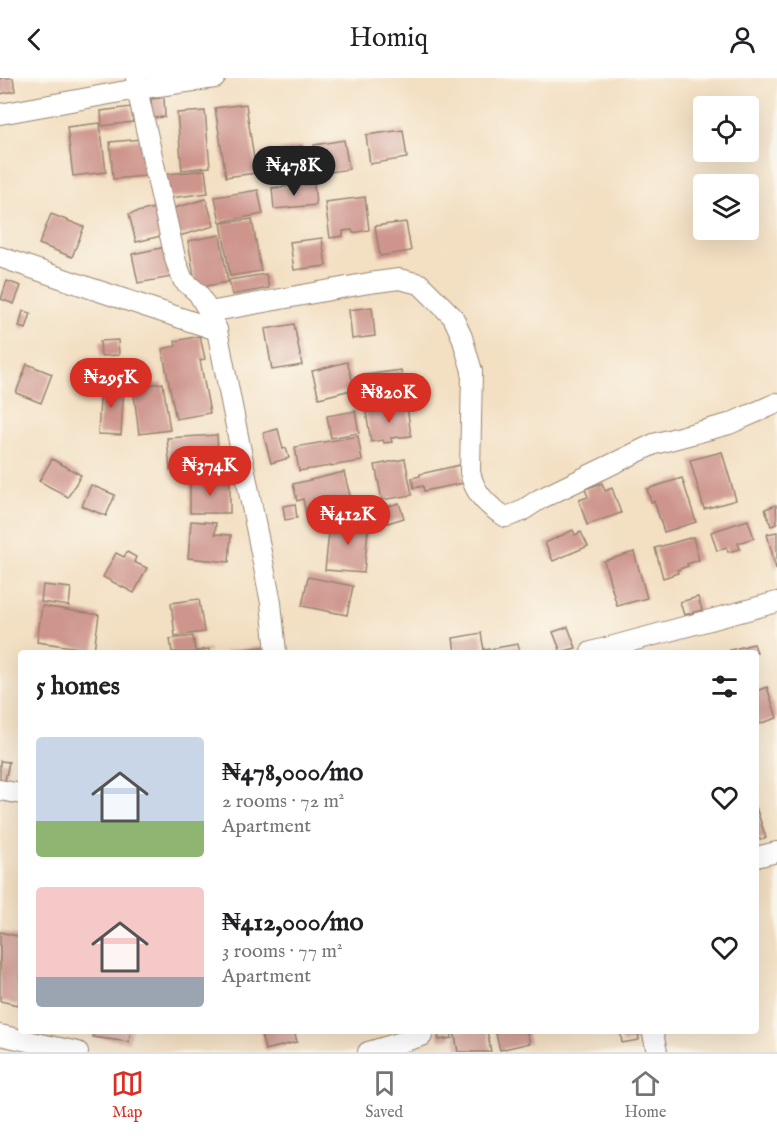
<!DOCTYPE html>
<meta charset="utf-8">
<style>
:root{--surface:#fff;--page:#f2f2f2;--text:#202124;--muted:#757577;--line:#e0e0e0;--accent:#d93025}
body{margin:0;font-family:"IM FELL English",serif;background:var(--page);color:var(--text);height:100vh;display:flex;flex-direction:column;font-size:22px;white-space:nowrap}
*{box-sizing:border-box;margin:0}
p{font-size:20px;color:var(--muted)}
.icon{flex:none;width:33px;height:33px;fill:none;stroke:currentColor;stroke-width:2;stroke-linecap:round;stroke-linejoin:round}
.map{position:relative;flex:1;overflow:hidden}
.drawer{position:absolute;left:18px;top:572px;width:741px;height:384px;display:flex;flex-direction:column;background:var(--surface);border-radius:6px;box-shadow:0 6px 24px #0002}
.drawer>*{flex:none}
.fabs{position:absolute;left:693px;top:18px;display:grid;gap:12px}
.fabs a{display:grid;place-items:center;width:66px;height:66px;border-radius:6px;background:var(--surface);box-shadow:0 6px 24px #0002;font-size:30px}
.price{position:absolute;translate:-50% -51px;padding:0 14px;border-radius:21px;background:var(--accent);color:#fff;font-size:20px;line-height:39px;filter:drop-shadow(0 2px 3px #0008)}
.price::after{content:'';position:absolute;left:50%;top:36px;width:18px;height:14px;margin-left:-9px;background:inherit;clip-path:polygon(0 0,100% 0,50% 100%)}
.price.on{background:#222;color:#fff}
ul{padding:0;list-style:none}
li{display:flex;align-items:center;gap:18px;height:150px;padding:0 18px}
li span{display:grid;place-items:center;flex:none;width:168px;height:120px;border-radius:6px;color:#555}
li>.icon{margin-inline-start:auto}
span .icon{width:72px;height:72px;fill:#fffc;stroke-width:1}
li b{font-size:26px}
h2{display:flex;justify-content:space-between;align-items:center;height:72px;padding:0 18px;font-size:26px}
header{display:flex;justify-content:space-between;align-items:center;height:78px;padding:0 18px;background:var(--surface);font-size:27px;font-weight:600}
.tab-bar{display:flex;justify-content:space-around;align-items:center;height:84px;border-top:2px solid var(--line);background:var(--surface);font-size:16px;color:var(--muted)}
.tab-bar a{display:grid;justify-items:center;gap:3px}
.tab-bar .on{color:var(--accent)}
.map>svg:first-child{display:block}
.building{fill:#ce958d}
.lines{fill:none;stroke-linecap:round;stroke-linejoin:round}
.street-casing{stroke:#978470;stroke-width:22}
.street{stroke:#fff;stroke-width:20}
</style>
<header><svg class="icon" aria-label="back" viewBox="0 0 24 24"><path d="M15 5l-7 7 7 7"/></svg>Homiq<svg class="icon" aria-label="person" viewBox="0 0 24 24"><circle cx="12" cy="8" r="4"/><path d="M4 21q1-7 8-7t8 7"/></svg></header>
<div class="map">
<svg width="777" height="974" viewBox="0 0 777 974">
<rect width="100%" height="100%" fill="#fbf7ec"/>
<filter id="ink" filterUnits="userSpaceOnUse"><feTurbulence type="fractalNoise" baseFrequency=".0167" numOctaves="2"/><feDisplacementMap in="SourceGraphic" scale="12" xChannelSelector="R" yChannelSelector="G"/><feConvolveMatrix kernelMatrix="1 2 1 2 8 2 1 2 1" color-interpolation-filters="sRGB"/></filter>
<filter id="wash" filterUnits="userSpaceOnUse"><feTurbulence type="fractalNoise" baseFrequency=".008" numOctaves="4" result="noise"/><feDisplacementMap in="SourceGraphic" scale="24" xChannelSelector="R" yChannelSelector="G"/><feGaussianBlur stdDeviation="1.35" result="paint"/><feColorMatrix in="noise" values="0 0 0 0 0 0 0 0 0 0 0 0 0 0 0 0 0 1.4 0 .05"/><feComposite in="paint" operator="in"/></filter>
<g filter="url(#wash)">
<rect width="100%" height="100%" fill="#f3dfc2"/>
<g id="blocks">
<!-- building -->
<g class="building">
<path d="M0,0H13L15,13L0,16Z"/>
<path d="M164,20L165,39L152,40L151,21Z"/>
<path d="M246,26L256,95L226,99L215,30Z"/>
<path d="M131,29L133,44L102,48L101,33Z"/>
<path d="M205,33L210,89L182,92L177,35Z"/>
<path d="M100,45L106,94L73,98L67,49Z"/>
<path d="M403,52L407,80L370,86L366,57Z"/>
<path d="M142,61L145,98L113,101L110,64Z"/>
<path d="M344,62L349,91L319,96L314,67Z"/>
<path d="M302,68L308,97L267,105L261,76Z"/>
<path d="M205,92L208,115L163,121L160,97Z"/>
<path d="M314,106L316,127L274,131L272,110Z"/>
<path d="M258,112L263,136L220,144L215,119Z"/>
<path d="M365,119L369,152L353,155L352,152L343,153V158L330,160L325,124Z"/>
<path d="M206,121L214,148L179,158L171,131Z"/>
<path d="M158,129L165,157L136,164L129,136Z"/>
<path d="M51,136L84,149L72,179L39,166Z"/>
<path d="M252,141L261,193L230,198L221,145Z"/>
<path d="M406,144L411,173L380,178L375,148Z"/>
<path d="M220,157L228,204L196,210L188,163Z"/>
<path d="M322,160L326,188L294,192L290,164Z"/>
<path d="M166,169L172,199L138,205L132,176Z"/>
<path d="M266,196L269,210L232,217L229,202Z"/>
<path d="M7,203L21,208L14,226L1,221Z"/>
<path d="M372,229L375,258L352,261L349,232Z"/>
<path d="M23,233L31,235L26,251L19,249Z"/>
<path d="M294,246L302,287L272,292L265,251Z"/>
<path d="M200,258L205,281L200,282L210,335L176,341L162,271L176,268L175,263Z"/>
<path d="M118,262L119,277L101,278L100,263Z"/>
<path d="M347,284L355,311L319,320L312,293Z"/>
<path d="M27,286L52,296L41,325L16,315Z"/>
<path d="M401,292L405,321L363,327L358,298Z"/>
<path d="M101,304L124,306L121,357L98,356Z"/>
<path d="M163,305L170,352L139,356L133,309Z"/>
<path d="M407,328L411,358L391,360L392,364L384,365L383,362L371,364L366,334Z"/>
<path d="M355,333L359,355L331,360L327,338Z"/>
<path d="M278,351L283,371L286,370L289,380L271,385L263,355Z"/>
<path d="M217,357L219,389L170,392L167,360Z"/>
<path d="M358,358L362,383L299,393L295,369Z"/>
<path d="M722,374L736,422L704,431L690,382Z"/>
<path d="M52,381L81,397L68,419L39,403Z"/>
<path d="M405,381L412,417L382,422L375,387Z"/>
<path d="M460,387L464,405L424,413L423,408L414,410L412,400L420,398V396Z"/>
<path d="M344,394L353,429L307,440L303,421L297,423L293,406Z"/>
<path d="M682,400L696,444L664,454L654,423L651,424L647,411Z"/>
<rect x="190" y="403" width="40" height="32"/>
<path d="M602,405L605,413L612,410L621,435L587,447L579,422L588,419L585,411Z"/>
<path d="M91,407L115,417L106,438L82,428Z"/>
<path d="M399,425L404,440L388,445L383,430Z"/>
<path d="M295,426L297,440L285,442L283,428Z"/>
<path d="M776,427L777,446L771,448L765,431Z"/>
<path d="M345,439L369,441L364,495L325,492L330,445L344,446Z"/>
<path d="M748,442L754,460L738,465L740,471L728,474L726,469L717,473L711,454Z"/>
<path d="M191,443L216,445L215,456L231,457L229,484L188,480Z"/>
<path d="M573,452L575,457L581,454L588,468L553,483L545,465Z"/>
<path d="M777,454V490L776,491L767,456Z"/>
<path d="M693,459L699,482L687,486L688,488L677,492L678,495L663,500L655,470Z"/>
<path d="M127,474L136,479L134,484L147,490L134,515L103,499L116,475L124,479Z"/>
<path d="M634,474L647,520L617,528L604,483Z"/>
<path d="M308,499L353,508L347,537L302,528Z"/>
<path d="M43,507L71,510L69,528L41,524Z"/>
<path d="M698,519L702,532L684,537L680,524Z"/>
<path d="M199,521L204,554L175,558L171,525Z"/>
<path d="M42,528L99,537L94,572L37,564Z"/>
<path d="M568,549L576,570L561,574L553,554Z"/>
<path d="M481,555L484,572L518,566L520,574H455L453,560Z"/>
<path d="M193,558L195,573L209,571L210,574H172L170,561Z"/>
<path d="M754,566L757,574H731L730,572Z"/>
<path d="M263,569L264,574H225V573Z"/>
<path d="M767,609L777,640L756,647V613Z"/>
<path d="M0,683L9,684L4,708L0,707Z"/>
<path d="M756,729L766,760L756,762Z"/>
<path d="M0,854L21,859V912L18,927L0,923Z"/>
<path d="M94,952H131L129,964L93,959Z"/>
<path d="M260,952H294L297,964L265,972Z"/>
<path d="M437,952H451L452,960L439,962Z"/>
<path d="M454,952H487L491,974H458Z"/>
<path d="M495,952H526L530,965L500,972Z"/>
<path d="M620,952H638L639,962L622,965Z"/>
</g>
</g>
</g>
<g filter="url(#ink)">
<use href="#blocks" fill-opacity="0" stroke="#978470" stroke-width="1.5"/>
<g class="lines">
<!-- street casing -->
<g class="street-casing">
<g id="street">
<path d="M215,0L137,11L176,184L183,202L198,215L209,234L217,252L271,525L276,574"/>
<path d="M0,36L137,11L136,0"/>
<path d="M0,179L90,210L217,252"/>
<path d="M209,234L369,205L399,201L420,206L453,239L462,259L472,293L470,394C474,414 488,429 506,439L520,434L540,421L654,366L729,346L777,325"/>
<path d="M591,574L777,524"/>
<path d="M0,712L21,716"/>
<path d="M756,779L777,774"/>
<path d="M652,952L657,974"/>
<path d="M0,957L78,974"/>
<path d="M368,974L422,958"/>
</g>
</g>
<!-- street -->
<use href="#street" class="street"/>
</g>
</g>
</svg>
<div class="fabs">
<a><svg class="icon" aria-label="locate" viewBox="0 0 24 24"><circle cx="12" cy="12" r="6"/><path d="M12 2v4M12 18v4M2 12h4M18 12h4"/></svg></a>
<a><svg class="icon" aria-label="layers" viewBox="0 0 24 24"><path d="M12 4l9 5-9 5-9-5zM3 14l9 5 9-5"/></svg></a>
</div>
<b class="price on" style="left:294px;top:119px">₦478K</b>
<b class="price" style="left:111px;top:331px">₦295K</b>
<b class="price" style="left:389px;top:346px">₦820K</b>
<b class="price" style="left:210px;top:419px">₦374K</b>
<b class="price" style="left:348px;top:468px">₦412K</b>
<section class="drawer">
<h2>5 homes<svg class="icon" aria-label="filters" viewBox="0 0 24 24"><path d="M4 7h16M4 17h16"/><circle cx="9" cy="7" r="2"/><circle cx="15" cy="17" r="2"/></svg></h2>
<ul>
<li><span style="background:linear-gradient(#c9d6e8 70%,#8fb573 0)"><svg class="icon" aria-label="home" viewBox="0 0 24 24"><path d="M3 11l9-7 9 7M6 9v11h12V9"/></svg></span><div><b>₦478,000/mo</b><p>2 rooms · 72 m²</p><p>Apartment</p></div><svg class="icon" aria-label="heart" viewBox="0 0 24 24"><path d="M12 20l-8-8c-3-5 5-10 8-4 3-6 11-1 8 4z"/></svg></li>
<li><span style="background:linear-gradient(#f6c9c9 75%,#9aa5b1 0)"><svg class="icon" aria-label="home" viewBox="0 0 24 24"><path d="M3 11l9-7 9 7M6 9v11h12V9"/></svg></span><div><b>₦412,000/mo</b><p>3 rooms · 77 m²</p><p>Apartment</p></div><svg class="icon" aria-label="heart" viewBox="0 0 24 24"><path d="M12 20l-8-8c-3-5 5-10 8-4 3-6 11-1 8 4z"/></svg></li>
</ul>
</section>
</div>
<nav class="tab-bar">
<a class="on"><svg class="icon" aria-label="map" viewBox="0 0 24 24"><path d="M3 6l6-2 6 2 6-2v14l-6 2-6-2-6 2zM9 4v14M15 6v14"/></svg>Map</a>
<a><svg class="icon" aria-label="saved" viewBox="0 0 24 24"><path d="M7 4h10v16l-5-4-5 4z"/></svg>Saved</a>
<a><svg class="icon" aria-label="home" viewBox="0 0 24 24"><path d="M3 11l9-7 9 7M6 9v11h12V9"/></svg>Home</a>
</nav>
